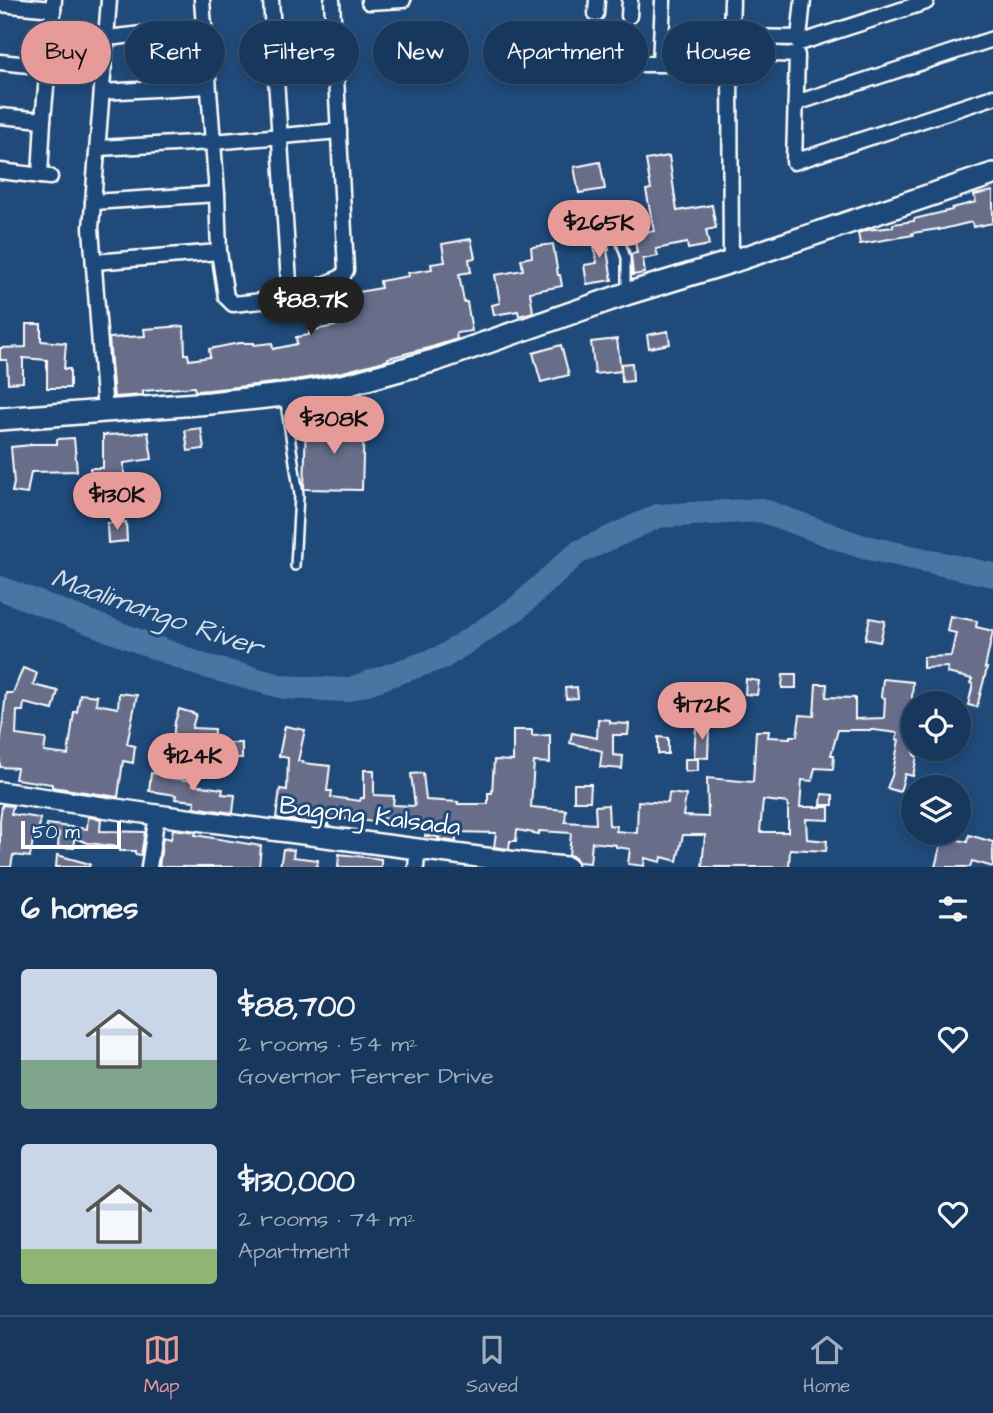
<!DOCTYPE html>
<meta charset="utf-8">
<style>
:root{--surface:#17385c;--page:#244365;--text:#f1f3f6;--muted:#9eacbb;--line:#365272;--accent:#e69b98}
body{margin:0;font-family:"Architects Daughter",sans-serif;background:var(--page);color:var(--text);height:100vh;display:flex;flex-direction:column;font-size:26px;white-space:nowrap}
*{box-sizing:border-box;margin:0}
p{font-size:23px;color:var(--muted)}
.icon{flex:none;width:38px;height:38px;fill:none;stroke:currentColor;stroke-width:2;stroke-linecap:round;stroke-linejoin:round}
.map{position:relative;height:867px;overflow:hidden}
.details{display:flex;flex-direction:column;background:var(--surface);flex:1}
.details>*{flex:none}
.banner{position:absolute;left:21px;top:21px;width:952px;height:63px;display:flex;gap:14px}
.tools{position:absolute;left:901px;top:691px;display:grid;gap:14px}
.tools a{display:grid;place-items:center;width:70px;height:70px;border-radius:50%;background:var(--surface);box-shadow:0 4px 10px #0003,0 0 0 2px var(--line);font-size:35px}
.scale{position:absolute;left:21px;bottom:18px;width:100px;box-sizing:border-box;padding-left:7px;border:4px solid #fff;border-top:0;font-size:19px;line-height:24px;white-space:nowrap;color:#fff;-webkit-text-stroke:5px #1f4a7a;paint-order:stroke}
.price{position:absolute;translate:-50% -60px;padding:0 16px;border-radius:24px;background:var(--accent);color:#111;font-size:23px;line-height:46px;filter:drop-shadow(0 2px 4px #0008)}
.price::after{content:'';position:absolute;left:50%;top:42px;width:21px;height:16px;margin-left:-10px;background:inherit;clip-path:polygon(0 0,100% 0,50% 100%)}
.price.selected{background:#222;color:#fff}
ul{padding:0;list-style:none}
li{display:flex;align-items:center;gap:21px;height:175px;padding:0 21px}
li span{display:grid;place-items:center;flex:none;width:196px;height:140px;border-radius:7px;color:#555}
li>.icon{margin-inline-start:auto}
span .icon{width:84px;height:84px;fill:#fffc;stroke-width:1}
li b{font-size:30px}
h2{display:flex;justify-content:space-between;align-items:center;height:84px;padding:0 21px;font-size:30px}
.chip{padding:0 24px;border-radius:32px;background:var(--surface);box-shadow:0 4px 10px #0003,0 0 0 2px var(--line);font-size:24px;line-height:63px}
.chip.selected{background:var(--accent);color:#111}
.dock{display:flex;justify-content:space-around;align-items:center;height:98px;border-top:2px solid var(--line);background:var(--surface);font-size:19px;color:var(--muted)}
.dock a{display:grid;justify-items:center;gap:4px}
.dock .selected{color:var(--accent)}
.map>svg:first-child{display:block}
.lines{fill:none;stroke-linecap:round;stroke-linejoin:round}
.river{stroke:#4874a3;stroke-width:24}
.building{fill:#676e8a;stroke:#fff;stroke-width:2;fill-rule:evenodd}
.service-casing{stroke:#fff;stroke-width:12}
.minor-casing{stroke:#fff;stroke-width:19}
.tertiary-casing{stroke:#fff;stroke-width:24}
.secondary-casing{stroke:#fff;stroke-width:26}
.service{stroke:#1f4a7a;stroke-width:7}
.minor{stroke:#1f4a7a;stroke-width:14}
.tertiary{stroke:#1f4a7a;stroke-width:19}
.secondary{stroke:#1f4a7a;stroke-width:21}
.labels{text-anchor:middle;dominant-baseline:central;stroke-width:6;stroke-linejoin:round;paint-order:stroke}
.street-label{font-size:26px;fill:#fff;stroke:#1f4a7a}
.water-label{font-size:28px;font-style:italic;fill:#d1dce8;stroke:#1f4a7a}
</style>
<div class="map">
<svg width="993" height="867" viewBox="0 0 993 867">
<rect width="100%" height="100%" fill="#1f4a7a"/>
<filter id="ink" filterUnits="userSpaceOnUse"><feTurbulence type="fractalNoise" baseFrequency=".0143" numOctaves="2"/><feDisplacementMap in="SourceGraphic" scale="14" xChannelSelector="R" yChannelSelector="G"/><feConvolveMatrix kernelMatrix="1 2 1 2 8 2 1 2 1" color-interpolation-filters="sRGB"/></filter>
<g filter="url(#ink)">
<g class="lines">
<!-- river -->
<path class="river" d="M0,588L201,665L284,687L347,690L443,657L516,609L577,553L658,516L761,510L860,546L993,575"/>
</g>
<!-- building -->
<g class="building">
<path d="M669,156L677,211L712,205L716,228L706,230L709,245L688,249L687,243L656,249L658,256L643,259L645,273L633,275L631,254L637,253L634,235L654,231L646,190L651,189L646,160Z"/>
<path d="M600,162L605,189L579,193L574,167Z"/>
<path d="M993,191V223L973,227L972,222L939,230V229L912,233L913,235L860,244L858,233L867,230L893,227V224L914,221V219L952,210V208L976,202L974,195Z"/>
<path d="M606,229L609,250H607L612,280L587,284L584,265L597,263L591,232Z"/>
<path d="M471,239L475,258L469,259L471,272L459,274L464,302H467L472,331L456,333L457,339L432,347L388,358V360L343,372L282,382L209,390L195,391L194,387L143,391V395L114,397L109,338L145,336L144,329L184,326L185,354H188L189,360L210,357L209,349L239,343H254V345L272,343L273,349L297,344L296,337L309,335V331L335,326L330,297L381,288L380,281L409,276L408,273L432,269L431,264L445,262L442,244Z"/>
<path d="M553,244L558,275H560L562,286L530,292L533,312L519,316L518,311L494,315L492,305L500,303L495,275L523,270L521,259L532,257L531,247Z"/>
<path d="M26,324H41V341L66,343L64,369H70V388H47V360L23,358V382L8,383L7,360H0V348L26,347Z"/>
<path d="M668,331L670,344L649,348L647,335Z"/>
<path d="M617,339L621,371L595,374L591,342Z"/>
<path d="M561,345L569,375L541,382L533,353Z"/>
<path d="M632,363L633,381L622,382L621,364Z"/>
<path d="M306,421L364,423L362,490L304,489Z"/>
<path d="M201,428L204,449L188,451L185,430Z"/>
<path d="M148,432L152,459L124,463V496L91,497L90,468H103V435L130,434Z"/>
<path d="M74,438L77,471L31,472L27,494L12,492L14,483L11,447L31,445V444H57V439Z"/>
<path d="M126,522L127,541L108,543L107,523Z"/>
<path d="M950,616L977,621L976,627L993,631L985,668H987L977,707L968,705L973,684L970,683L972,679L947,673L948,667L923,668V657L951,656L956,633L947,631Z"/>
<path d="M870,618L885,621L880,642L865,639Z"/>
<path d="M23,668L37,673L33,685L58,691L53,710L24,703L23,711H17L16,735L46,739L44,752L68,755L74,712H77L80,694L97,696L96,704L118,708L119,693L137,695L127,744L135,746L133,763L123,761L118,797L52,787V784L15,779L17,768L0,767V747L6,693H13Z"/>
<path d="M783,674H796V688H782Z"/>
<path d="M746,679L759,681L757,695L745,694Z"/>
<path d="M883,679L913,682L910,728L914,729V755L917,756L913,776L905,774L900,792L887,788L892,776L899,740L896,739L898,733L874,730H838L831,755H834L833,769L815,768L812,781L802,780L800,807H829V820L806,819L807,839L827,841L826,851L790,849L789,867H702L705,835H683L677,861L662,857L661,862L645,858L644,866L628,864L630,849L616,847V845L592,842L590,863L578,862L575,857L569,855L571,833L539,831V834L517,830L516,841H510L509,849L494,847L496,833L456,832V842L438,839L439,837L425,836L426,826H410V820L374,818V822L329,817L328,825L276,818L280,789L287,790L288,758L279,756L285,726L305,730L298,761H303L302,763L330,766L327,791H332L331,797L360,801L361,798H364V770H374V795L394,796L393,805L415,806L411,774L423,773L426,800L458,802V804H488V793H492L494,760L513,761V730H532V736L550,735V763L534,762L531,807L566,810L565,822L596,824L595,806L608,805L609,825L617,826L616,831L637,833L638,801L668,803L669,793L686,795L683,816L708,817L707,778L753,782L756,731H769L768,737L790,738V736H797L800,715L814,716L816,684H827L826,697L855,698V719L884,718L885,698L881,697ZM763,800L788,803V832H760Z"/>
<path d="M577,687L578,698L566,699L565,688Z"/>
<path d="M179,709L196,714L192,728L214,729L213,749L172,746L175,722Z"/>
<path d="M598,719L610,720V723L629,724L628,735H613V755L623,756L622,769L600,767L602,751L570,743L572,733L597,738Z"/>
<path d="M696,727H709L708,758L694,757Z"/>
<path d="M658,737L668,738V754H658Z"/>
<path d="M219,743H242V758H214Z"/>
<rect x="685" y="759" width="13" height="12"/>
<path d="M151,773L171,776V778L194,781L193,785L223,789L222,794L235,795L233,813L194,807L195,801L175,799L176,795L149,791Z"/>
<path d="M574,784H591L590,801H574Z"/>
<path d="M822,794L833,795V805H821Z"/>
<path d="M2,805L13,806L11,814L40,818L39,830L35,829L30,857L13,855L11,867H0V820Z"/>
<path d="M88,817L101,819L100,831L145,832L141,855L135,854V851H119V847L88,843L74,838V848L58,847L59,833L46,828L47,824L87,829Z"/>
<path d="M173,829L196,832L195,835L261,846L259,867H159L163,837L171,839Z"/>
<path d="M969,835L993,842V867L972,861L970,867H935L943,836L967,842Z"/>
<path d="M283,849L294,850L293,857L318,860L317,867H280Z"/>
<path d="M339,854L381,859V867H338Z"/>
<path d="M57,855L90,864L89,867H56Z"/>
</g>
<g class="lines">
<!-- service casing -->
<g class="service-casing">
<g id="service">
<path d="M616,228L626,258V290"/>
<path d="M284,396L299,495L295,566"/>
</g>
</g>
<!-- minor casing -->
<g class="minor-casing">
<g id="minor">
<path d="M202,0L217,194L219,252L226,297L233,304L290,298L342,277L346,270L332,0"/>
<path d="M271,0L290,298"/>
<path d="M369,0V2L403,0"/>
<path d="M0,4L53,9"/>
<path d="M596,14L597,0"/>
<path d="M629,16L630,0"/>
<path d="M731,37L799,38L803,0"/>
<path d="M107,38L204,27"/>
<path d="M799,43L926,2"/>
<path d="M731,52L797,55L794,162L993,97"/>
<path d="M0,62L48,67"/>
<path d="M639,64H730"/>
<path d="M660,64L663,0"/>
<path d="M102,92L208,86"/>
<path d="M796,103L993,39"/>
<path d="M0,116L43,120L40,176"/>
<path d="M43,120L54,0"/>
<path d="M98,148L213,142L339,131"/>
<path d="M0,171L50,177"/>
<path d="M93,202L217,194"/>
<path d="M94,262L219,252"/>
<path d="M731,262L730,64L732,0"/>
<path d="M105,411L91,228L109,0"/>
<path d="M149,867L157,815"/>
<path d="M416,867L418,848"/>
</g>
</g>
<!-- tertiary casing -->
<g class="tertiary-casing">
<path id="tertiary" d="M0,792L157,815L532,864L567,867"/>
</g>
<!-- secondary casing -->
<g class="secondary-casing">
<path id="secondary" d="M0,419L210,403L284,395L346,385L436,360L626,294L731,262L993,174"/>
</g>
<!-- service -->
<use href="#service" class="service"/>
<!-- minor -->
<use href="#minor" class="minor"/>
<!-- tertiary -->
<use href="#tertiary" class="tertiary"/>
<!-- secondary -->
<use href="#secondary" class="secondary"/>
</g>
</g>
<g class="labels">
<!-- street labels -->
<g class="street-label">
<text transform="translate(370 816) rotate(7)">Bagong Kalsada</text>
</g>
<!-- water labels -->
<g class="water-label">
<text transform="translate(157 613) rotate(19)">Maalimango River</text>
</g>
</g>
</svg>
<div class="tools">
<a><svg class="icon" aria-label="locate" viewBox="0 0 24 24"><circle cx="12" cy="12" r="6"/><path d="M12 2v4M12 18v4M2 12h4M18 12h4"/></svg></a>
<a><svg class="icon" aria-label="layers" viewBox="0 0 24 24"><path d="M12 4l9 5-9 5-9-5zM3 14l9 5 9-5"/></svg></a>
</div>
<div class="scale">50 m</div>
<b class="price" style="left:599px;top:260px">$265K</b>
<b class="price selected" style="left:311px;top:337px">$88.7K</b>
<b class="price" style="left:334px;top:456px">$308K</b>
<b class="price" style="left:117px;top:532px">$130K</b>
<b class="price" style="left:702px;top:742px">$172K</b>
<b class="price" style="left:193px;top:793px">$124K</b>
<div class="banner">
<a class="chip selected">Buy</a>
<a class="chip">Rent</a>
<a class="chip">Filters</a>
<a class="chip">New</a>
<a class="chip">Apartment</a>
<a class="chip">House</a>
</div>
</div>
<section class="details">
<h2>6 homes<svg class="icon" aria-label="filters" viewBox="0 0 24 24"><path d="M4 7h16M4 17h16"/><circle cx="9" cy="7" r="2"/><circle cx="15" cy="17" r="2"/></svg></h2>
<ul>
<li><span style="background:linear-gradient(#c9d6e8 65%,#7fa58c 0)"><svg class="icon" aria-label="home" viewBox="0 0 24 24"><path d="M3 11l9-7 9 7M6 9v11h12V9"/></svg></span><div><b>$88,700</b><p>2 rooms · 54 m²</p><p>Governor Ferrer Drive</p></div><svg class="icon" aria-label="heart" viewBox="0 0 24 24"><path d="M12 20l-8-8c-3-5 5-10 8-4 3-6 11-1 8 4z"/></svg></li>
<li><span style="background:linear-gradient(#c9d6e8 75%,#8fb573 0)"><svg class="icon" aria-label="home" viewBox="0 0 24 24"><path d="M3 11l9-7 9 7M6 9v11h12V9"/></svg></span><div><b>$130,000</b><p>2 rooms · 74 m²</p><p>Apartment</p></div><svg class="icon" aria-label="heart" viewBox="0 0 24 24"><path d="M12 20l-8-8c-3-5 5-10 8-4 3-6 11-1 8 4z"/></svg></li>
</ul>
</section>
<nav class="dock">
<a class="selected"><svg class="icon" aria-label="map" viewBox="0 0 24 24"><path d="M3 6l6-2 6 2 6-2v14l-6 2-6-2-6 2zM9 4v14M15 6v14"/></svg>Map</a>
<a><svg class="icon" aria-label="saved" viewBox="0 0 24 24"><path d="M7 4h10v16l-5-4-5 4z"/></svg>Saved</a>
<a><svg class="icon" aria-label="home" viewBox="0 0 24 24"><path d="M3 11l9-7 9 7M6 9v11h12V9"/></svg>Home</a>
</nav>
